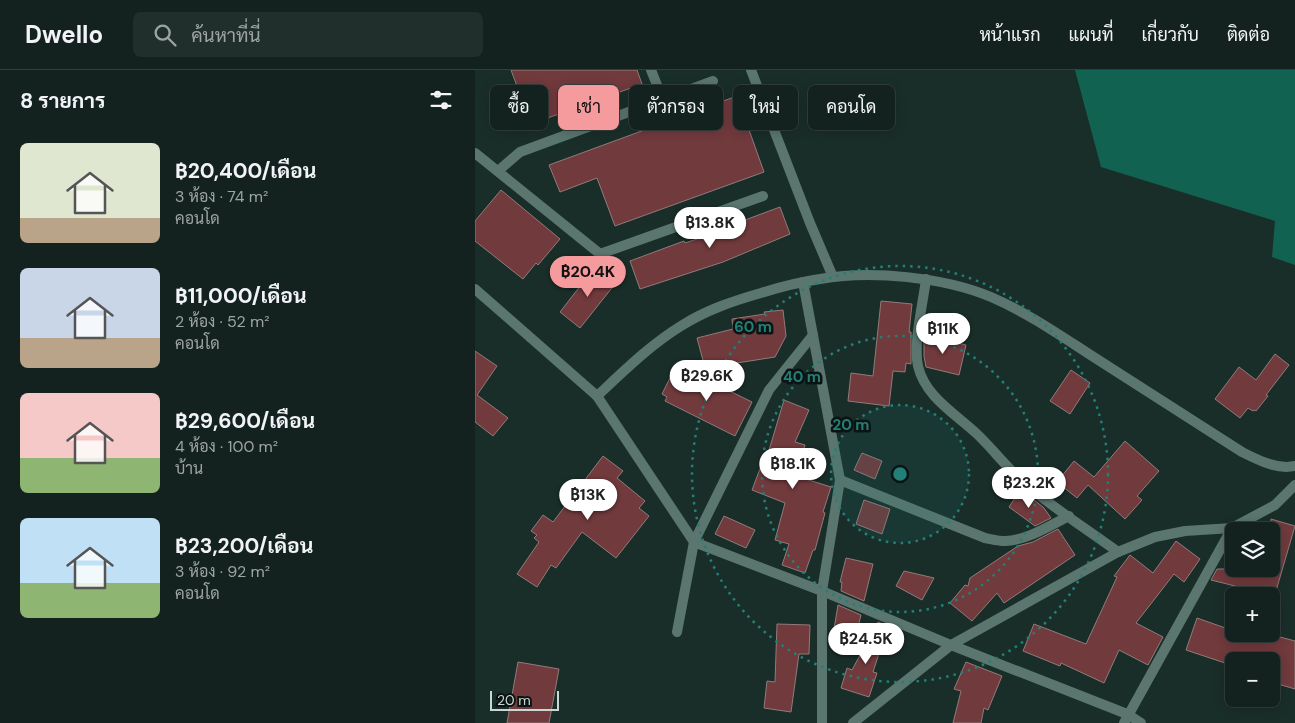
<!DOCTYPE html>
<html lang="th">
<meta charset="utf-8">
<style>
:root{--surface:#14221f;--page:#212f2c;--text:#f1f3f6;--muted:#9da4a4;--line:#333f3d;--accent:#f59b9e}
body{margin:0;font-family:"DM Sans",Sarabun,sans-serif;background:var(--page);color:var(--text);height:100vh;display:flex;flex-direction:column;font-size:19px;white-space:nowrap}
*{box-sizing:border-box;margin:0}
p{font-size:16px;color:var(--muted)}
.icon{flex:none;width:28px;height:28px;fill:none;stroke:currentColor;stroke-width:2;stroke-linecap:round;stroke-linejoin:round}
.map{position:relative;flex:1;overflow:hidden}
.sheet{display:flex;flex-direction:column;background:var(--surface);width:475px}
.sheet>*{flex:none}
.guide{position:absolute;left:15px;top:15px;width:475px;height:45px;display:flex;gap:10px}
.tools{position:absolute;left:750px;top:452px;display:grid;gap:10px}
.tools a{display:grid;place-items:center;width:55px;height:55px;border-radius:8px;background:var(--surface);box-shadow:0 2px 12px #0003,0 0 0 1px var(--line);font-size:25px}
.scale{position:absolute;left:15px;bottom:12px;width:69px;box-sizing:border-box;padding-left:5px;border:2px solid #cbd7d3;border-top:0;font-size:14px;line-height:18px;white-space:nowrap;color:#cbd7d3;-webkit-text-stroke:4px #0b1412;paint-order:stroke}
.price{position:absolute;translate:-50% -42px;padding:0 11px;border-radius:18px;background:#fff;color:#222;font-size:16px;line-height:32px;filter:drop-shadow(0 1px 2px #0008)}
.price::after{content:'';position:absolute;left:50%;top:30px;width:15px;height:11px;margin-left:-8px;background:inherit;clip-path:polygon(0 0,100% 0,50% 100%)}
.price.active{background:var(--accent);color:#111}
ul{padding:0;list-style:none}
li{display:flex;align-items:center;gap:15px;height:125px;padding:0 20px}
li span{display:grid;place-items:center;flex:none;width:140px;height:100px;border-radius:8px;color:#555}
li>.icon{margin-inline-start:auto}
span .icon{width:60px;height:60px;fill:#fffc;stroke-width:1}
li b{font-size:21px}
h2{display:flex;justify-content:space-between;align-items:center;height:60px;padding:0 20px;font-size:21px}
.pill{padding:0 18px;border-radius:8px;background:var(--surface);box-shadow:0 2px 12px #0003,0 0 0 1px var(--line);font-size:18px;line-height:45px}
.pill.active{background:var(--accent);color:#111}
header{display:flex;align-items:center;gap:30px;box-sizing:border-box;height:70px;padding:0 25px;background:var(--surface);border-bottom:1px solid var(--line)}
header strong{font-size:24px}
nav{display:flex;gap:28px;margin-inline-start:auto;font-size:18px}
.search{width:350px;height:45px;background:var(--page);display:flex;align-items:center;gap:12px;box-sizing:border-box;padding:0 18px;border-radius:8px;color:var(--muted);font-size:19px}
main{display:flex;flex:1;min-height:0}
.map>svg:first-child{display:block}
.forest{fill:#126252}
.building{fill:#713a3d;stroke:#917b7b}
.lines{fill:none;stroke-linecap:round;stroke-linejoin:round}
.street{stroke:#5a766e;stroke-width:10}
.ring{fill:none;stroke:#228078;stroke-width:2.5;stroke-dasharray:2.5 5}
.centre{fill:#228078;stroke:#0b1412;stroke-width:2.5}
.ring-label{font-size:15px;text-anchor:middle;font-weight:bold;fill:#228078;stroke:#0b1412;stroke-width:5;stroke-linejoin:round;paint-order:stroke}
</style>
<header>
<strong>Dwello</strong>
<div class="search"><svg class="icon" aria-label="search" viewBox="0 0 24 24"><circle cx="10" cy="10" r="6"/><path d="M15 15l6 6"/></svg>ค้นหาที่นี่</div>
<nav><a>หน้าแรก</a><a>แผนที่</a><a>เกี่ยวกับ</a><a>ติดต่อ</a></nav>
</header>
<main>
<section class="sheet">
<h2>8 รายการ<svg class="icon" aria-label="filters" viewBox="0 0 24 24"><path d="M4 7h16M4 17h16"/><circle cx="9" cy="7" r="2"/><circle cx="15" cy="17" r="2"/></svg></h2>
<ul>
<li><span style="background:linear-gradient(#dfe7d0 75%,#b9a48a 0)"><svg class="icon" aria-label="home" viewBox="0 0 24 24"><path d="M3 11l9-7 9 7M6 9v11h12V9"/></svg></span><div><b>฿20,400/เดือน</b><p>3 ห้อง · 74 m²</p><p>คอนโด</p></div></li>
<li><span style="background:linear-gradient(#c9d6e8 70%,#b9a48a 0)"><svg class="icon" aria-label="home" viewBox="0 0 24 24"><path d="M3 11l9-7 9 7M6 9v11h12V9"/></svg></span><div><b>฿11,000/เดือน</b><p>2 ห้อง · 52 m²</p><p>คอนโด</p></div></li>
<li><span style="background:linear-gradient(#f6c9c9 65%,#8fb573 0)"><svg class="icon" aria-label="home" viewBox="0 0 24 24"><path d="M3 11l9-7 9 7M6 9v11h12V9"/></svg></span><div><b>฿29,600/เดือน</b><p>4 ห้อง · 100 m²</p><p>บ้าน</p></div></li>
<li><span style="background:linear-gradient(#bfe0f5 65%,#8fb573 0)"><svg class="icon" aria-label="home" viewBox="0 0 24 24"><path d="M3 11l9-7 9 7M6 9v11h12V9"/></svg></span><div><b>฿23,200/เดือน</b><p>3 ห้อง · 92 m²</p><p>คอนโด</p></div></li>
</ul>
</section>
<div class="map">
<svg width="820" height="653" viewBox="0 0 820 653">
<rect width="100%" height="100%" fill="#1a2e29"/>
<!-- forest -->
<path class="forest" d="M600,0H820V195L797,187L800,151L626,97Z"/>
<!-- building -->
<g class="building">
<path d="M36,0H162L167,14L56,54Z"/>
<path d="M262,26L289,102L140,156L122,108L85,122L74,95Z"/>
<path d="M26,120L85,169L63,195L61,193L48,209L0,171V151Z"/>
<path d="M305,137L315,164L248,192L165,219L155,191L209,171L210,173L255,158L254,156Z"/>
<path d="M120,197L140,214L105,258L85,242Z"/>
<path d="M406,231L437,234L434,262H436V294L431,293L430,302L418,301L414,336L373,331L376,303L398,306Z"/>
<path d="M308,240L311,266L300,287L230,298L222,268L258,259L257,249L290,244L289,242Z"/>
<path d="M449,265L491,275L484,305L451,297L449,286Z"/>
<path d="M0,281L22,296L2,325L33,348L18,366L0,352Z"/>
<path d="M800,284L814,295L791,325L793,326L781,341L780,340L778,341L773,338L765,348L740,329L764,297L781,310Z"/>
<path d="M199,300L235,319L232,310L277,332L260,366L190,331L192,327L187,324Z"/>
<path d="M596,300L615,313L595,344L575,331Z"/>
<path d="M309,330L334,340L320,372L330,375L321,406L356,417L348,442L350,443L340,480H338L330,503L307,495L314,474L300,470L310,433L277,420L286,396L289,397Z"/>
<path d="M650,371L684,401L662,426L667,430L650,449L613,415L602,428L582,412L599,391L619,407Z"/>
<path d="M387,383L407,391L400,409L379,400Z"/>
<path d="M128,386L148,401L142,408L170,431L164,438L174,446L141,488L107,462L81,498L76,495L62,517L42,504L64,472L59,468L62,465L56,461L68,445L78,452Z"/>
<path d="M546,419L569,438L576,448L560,456L534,437Z"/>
<path d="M389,430L415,439L407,464L381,454Z"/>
<path d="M249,446L280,460L271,478L240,464Z"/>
<path d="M796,449L820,456L801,521L799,520L798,526H757L760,516L736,510L742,499H796Z"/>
<path d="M583,459L600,485L529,533L522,523L497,551L475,533L490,515L493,516L495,508L543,476L558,472Z"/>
<path d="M701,471L725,489L709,512L699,504L661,553L688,567L673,595L644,580L629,613L586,593L585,596L548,581L559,554L611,574L642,507L639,506L655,485L678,503Z"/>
<path d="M371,488L398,494L389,531L366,521L367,512H365Z"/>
<path d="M429,501L459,508L447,530L421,516Z"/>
<path d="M363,535L386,545L380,569L358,565Z"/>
<path d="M722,548L759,561V564H794L820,571V619L796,612V591H759V596L711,580Z"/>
<path d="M403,552L413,556L398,602L402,603L394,627L366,618L372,598L377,600Z"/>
<path d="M302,554L335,555L334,584H324L316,642L289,638L292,611L300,612Z"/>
<path d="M43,592L84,599L74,653H32Z"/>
<path d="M491,592L527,606L513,640L509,638L506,653H478L486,621L479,619Z"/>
</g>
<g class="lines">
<!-- street -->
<g class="street">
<path d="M176,0L188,30"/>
<path d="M276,0L335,153L358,207"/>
<path d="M0,83L125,184L288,126"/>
<path d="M23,101L45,82L238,11"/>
<path d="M451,209C448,234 438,273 443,296C450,327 481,344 502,364C520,381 534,401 553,416C581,440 613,460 643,482"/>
<path d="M328,212L365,410L347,521V653"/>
<path d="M0,219L122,326C149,301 175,275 206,256C231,240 258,231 286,223C305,217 325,212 345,209C397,200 468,207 516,227C551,242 583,264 614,284C665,317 716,349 767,382C783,390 802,400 820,396"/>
<path d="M122,326L219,472L347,521L476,575L652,644L666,653"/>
<path d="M365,410L510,468C516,469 523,471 530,471C553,470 574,456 594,446"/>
<path d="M202,562L219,472L294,320L338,265"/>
<path d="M378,653L476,575L643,482L680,467L710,461L757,458L800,435L820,415"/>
<path d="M649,653L757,458"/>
</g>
</g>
<!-- distance rings -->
<circle cx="425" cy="404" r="69" fill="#228078" fill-opacity=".12"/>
<g class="ring">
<circle cx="425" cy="404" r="69"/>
<circle cx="425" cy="404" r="138"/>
<circle cx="425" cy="404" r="208"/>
</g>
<circle cx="425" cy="404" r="8" class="centre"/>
<g class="ring-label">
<text x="278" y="262">60 m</text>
<text x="327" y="312">40 m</text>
<text x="376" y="360">20 m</text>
</g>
</svg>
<div class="tools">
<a><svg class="icon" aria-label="layers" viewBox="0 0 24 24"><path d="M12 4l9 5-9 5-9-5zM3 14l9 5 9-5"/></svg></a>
<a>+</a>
<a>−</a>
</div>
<div class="scale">20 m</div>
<b class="price" style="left:235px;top:179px">฿13.8K</b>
<b class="price active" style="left:113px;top:228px">฿20.4K</b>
<b class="price" style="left:468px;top:285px">฿11K</b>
<b class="price" style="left:232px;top:332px">฿29.6K</b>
<b class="price" style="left:318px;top:420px">฿18.1K</b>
<b class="price" style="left:554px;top:439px">฿23.2K</b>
<b class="price" style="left:113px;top:451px">฿13K</b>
<b class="price" style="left:391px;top:595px">฿24.5K</b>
<div class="guide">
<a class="pill">ซื้อ</a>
<a class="pill active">เช่า</a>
<a class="pill">ตัวกรอง</a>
<a class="pill">ใหม่</a>
<a class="pill">คอนโด</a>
</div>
</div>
</main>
